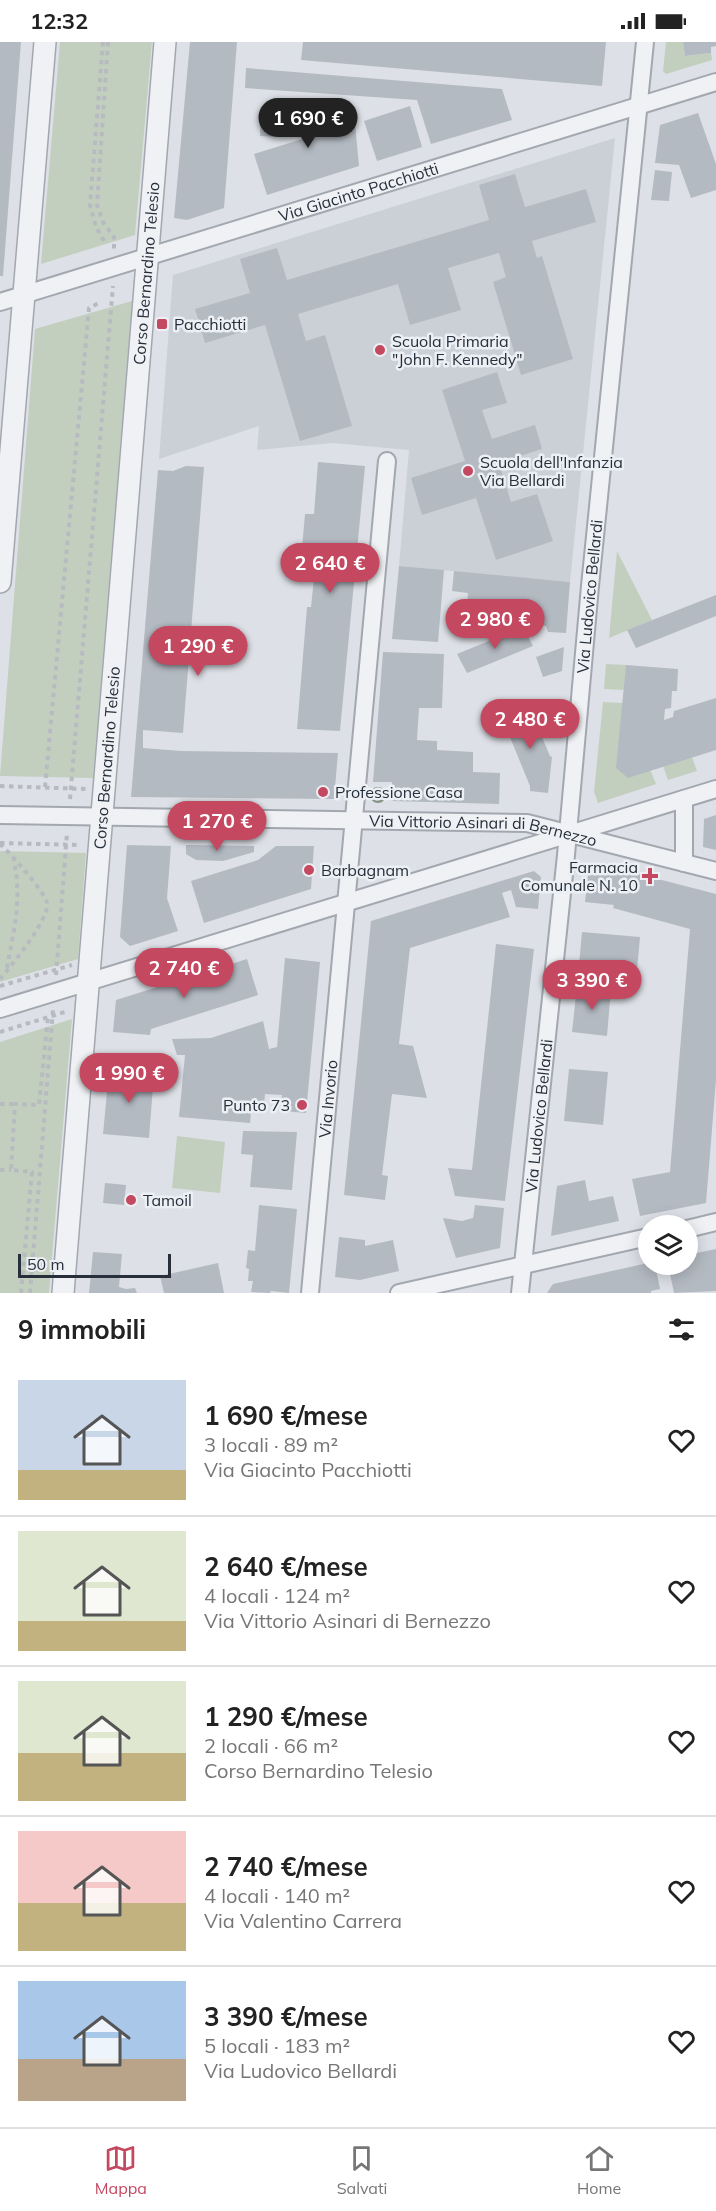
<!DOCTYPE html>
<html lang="it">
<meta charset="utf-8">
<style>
:root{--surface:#fff;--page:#f2f2f2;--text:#222;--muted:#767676;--line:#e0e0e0;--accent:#c44860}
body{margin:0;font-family:Mulish,sans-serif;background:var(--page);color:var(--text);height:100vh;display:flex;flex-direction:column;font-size:22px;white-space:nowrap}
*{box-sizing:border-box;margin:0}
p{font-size:20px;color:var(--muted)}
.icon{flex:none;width:33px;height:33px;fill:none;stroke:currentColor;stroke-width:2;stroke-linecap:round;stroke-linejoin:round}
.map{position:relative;height:1251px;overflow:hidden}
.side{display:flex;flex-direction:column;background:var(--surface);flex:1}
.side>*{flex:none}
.controls{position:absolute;left:638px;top:1173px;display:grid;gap:12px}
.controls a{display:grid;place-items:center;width:60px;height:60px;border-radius:50%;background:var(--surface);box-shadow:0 3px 15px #0003;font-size:30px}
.scale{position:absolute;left:18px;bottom:15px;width:153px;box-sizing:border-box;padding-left:6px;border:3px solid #272f3b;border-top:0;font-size:16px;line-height:21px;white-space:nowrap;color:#272f3b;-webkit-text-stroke:4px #eceff3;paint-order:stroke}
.price{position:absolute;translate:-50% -51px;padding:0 14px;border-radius:21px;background:var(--accent);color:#fff;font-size:20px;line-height:39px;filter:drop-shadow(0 2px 3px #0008)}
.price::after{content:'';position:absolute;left:50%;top:36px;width:18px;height:14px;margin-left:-9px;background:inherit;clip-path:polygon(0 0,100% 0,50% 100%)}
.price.current{background:#222;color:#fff}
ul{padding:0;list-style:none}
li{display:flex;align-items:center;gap:18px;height:150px;padding:0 18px}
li+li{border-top:2px solid var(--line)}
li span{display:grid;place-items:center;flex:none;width:168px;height:120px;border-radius:0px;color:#555}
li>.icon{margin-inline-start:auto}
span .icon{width:72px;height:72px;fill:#fffc;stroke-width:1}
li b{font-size:26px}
h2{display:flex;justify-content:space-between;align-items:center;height:72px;padding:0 18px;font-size:26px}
.status{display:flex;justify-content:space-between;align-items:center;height:42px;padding:0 30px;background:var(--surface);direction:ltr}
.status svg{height:16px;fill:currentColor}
.dock{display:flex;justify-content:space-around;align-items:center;height:84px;border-top:2px solid var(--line);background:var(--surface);font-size:16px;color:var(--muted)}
.dock a{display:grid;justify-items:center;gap:3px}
.dock .current{color:var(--accent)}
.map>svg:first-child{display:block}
.built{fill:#cbd0d7}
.green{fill:#c3cfbe}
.building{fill:#b4bac2}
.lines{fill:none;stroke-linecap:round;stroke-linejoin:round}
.minor-casing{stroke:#a3a7af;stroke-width:20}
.tertiary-casing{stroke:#a3a7af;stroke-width:24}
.path{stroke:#b7bbc0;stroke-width:4;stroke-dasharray:4.5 4.5;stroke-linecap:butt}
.minor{stroke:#eff1f4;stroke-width:16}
.tertiary{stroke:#eff1f4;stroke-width:21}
.tree{fill:#859485}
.poi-dot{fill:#c44860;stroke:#eceff3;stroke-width:2}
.labels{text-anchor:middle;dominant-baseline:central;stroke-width:5;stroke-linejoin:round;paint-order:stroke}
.street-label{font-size:16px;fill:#272f3b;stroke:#eceff3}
.poi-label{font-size:16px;fill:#272f3b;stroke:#eceff3;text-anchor:start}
</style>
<div class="status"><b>12:32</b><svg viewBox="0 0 49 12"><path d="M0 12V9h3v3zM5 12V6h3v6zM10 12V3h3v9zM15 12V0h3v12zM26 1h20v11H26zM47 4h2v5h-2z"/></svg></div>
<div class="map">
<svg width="716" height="1251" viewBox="0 0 716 1251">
<rect width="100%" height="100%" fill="#dde0e6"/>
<!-- built -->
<path class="built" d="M615,96L570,540L399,524L409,408L333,401L257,408L259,384L159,417L173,233Z"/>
<!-- green -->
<g class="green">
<path d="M60,0H152L135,193L41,222Z"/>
<path d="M666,0H683L685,14L711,11L712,18L666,32L663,29Z"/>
<path d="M132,259L93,736L0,734L35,287Z"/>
<path d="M617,509L652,578L609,596Z"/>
<path d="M606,622L626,623L624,648L604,647Z"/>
<path d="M603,660L623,661L656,742L598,761L594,750Z"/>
<path d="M692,715L697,729L668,738L663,724Z"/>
<path d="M0,809L86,811L78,917L0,940Z"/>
<path d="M72,977L49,1251H0V1000Z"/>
<path d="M177,1094L225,1100L220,1151L172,1146Z"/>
</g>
<!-- building -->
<g class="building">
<path d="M0,0H21L3,234H0Z"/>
<path d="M190,0H237L224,166L187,178L174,176Z"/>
<path d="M303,0H606L602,44L301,18Z"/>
<path d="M683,0H716V4L711,5V11L685,14Z"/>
<path d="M246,26L502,47L512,78L431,102L417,58L245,46Z"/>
<path d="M410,64L422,105L377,119L364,79Z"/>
<path d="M282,69L354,71L359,124L267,153L254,112L325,90L282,89V91H277V95L260,94L261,77H275V74H281Z"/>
<path d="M698,71L716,122V148L691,156L679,123L655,121L660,83Z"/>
<path d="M655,128L672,130L669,159L651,158Z"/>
<path d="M515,132L525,165L586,147L596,180L532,199L537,216L542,214L573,317L521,333L493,240L506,235L499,211L448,226L461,268L410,283L398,242L298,272L306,299L325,293L352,384L300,399L265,283L205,301L195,267L250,251L240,217L277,206L287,238L489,178L479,143Z"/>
<path d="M497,330L507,361L482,368L492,397L535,383L542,407L499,421L511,460L537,452L553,499L496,518L476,456L422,473L411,436L465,419L442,348Z"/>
<path d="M318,420L365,424L340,689L297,687L307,565H311L317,508L302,506L305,472H314Z"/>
<path d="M186,424L204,425L183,691L143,688V706L181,709L338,711L334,757L131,755L158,428L173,429Z"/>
<path d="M399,524L444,528L438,600L392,597Z"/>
<path d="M454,529L570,540L566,591L548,590L546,584L540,583L541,568L494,563L492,579L466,577L468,551L452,549Z"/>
<path d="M716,553V574L636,606L627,588Z"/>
<path d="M523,585L533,604L467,631L457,612Z"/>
<path d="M564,605L562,629L543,635L536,615Z"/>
<path d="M383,610L444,612L442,666H419L417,698L437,699V708L473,710V730L500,731L499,762L391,759L392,740H373Z"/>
<path d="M626,623L678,627L677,649H672L671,666L665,667L664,678L673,675L674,669L716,656V708L628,736L616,726Z"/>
<path d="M530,667L550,714L552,715L548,751L530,749V744L503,678Z"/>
<path d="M716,773V808L703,805L704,777Z"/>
<path d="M127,803L171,804L167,856L178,889L130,904L120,895Z"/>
<path d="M186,803L254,804V810L223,819L196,818L186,812Z"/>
<path d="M276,804H314L311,847L204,881L191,839L258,818Z"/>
<path d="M596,821L716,852V1038L706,1161L640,1174L632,1137L670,1130L690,887L613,866L614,863L585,860L589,824Z"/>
<path d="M534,829L541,835L538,867L516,865L511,848L502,851L510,875L410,906L399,1002L413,1004L427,1056L392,1052L382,1133L388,1134L385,1158L344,1153L371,879Z"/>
<path d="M582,890L640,895L636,940L578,934Z"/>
<path d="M496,902L534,907L505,1159L455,1154L448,1126L472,1128Z"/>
<path d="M285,916L320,920L306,1071L283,1069L281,1065L282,1053L265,1052L263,1071L251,1070L250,1081L179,1075L185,1013H177L172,997L211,996L263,979L269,1007L277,1005Z"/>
<path d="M247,917L258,953L151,987L150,993L113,990L116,958Z"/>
<path d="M577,944L611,947L607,994L572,990Z"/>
<path d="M569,1027L608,1030L603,1083L564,1079Z"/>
<path d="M109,1028L154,1032L149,1096L103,1092Z"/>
<path d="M243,1089L297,1090L292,1148L250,1145L253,1113L241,1112Z"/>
<path d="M585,1138L589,1159L613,1154L619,1179L551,1194L557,1144Z"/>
<path d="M105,1141L126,1143L124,1163L103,1161Z"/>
<path d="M259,1163L297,1167L289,1251L271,1249L270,1251L251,1250L253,1239H248L249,1227L246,1226L248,1208L255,1209Z"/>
<path d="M475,1163L504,1166L500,1206L456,1216L443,1176L462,1179L473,1176Z"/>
<path d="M339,1195L365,1198V1204L393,1198L399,1229L360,1238L335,1235Z"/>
<path d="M716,1207V1249L674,1251L668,1222H687V1213Z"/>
<path d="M93,1210L122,1212L119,1245L126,1247L135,1246L137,1251H89Z"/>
<path d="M218,1221L224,1251H164L160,1234Z"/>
<path d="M648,1221L655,1222L660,1247L651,1249V1251H547L553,1242Z"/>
</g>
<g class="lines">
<!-- minor casing -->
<g class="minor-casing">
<g id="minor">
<path id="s1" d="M0,260L716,40"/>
<path id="s2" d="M0,773L527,781L716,829"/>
<path d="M684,821V757"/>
<path d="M0,967L716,747"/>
<path d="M687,1187L716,1180"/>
<path id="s3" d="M310,1251L387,419"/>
<path d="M399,1251L648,1195"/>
<path id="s4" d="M520,1251L566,813L590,544L645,0"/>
</g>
</g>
<!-- tertiary casing -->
<g class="tertiary-casing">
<g id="tertiary">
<path d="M0,540L45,0"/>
<path id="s5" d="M63,1251L165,0"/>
</g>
</g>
<!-- path -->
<g class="path">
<path d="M103,0L90,163L96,185L105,201"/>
<path d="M108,0L97,163L103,180L114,195V207"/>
<path d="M0,744L86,747"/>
<path d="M45,745L89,266L101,260"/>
<path d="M70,757L113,244"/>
<path d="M0,801L81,803"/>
<path d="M0,802C10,811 45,850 47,861C50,877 11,924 0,937"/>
<path d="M7,926C14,886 22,860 14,818"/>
<path d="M56,933L67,791"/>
<path d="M0,944L72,923"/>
<path d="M0,990L68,969"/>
<path d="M0,1062H15"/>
<path d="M0,1128H11"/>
<path d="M21,1251L32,1130L11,1128L15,1062L39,1063L48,975"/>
<path d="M30,1251L53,968"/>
</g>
<!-- minor -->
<use href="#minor" class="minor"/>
<!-- tertiary -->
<use href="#tertiary" class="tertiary"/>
</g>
<!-- trees -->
<circle class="tree" cx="378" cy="753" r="8"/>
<!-- markers -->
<g class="poi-dot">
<rect x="156" y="276" width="12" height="12" rx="3"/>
<circle cx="380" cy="308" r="6"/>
<circle cx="468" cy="429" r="6"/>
<circle cx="323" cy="750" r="6"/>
<circle cx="309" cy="828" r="6"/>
<path d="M647 825h6v6h6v6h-6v6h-6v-6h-6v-6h6z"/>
<circle cx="302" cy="1063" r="6"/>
<circle cx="131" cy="1158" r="6"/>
</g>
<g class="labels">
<!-- street labels -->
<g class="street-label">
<text stroke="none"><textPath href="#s1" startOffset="375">Via Giacinto Pacchiotti</textPath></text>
<text stroke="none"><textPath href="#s5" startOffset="1023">Corso Bernardino Telesio</textPath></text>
<text stroke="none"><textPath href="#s4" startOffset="700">Via Ludovico Bellardi</textPath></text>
<text stroke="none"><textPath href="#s5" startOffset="537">Corso Bernardino Telesio</textPath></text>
<text stroke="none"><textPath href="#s2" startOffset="484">Via Vittorio Asinari di Bernezzo</textPath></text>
<text stroke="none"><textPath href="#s3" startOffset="195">Via Invorio</textPath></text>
<text stroke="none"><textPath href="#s4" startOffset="178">Via Ludovico Bellardi</textPath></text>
</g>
<!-- poi labels -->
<g class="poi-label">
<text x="174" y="282">Pacchiotti</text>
<text x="392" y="299">Scuola Primaria<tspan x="392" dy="18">"John F. Kennedy"</tspan></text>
<text x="480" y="420">Scuola dell'Infanzia<tspan x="480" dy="18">Via Bellardi</tspan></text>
<text x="335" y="750">Professione Casa</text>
<text x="638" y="825" text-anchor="end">Farmacia<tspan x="638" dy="18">Comunale N. 10</tspan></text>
<text x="321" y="828">Barbagnam</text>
<text x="290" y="1063" text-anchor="end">Punto 73</text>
<text x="143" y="1158">Tamoil</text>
</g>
</g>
</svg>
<div class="controls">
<a><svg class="icon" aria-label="layers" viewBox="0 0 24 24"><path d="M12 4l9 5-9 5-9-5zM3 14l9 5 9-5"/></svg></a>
</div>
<div class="scale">50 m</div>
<b class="price current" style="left:308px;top:107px">1 690 €</b>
<b class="price" style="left:330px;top:552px">2 640 €</b>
<b class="price" style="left:495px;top:608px">2 980 €</b>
<b class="price" style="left:198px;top:635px">1 290 €</b>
<b class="price" style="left:530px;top:708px">2 480 €</b>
<b class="price" style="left:217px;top:810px">1 270 €</b>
<b class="price" style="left:184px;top:957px">2 740 €</b>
<b class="price" style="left:592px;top:969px">3 390 €</b>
<b class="price" style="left:129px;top:1062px">1 990 €</b>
</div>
<section class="side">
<h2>9 immobili<svg class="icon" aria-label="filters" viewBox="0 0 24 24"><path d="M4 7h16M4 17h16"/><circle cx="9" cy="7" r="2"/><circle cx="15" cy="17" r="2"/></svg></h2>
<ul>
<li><span style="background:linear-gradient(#c9d6e8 75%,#c2b280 0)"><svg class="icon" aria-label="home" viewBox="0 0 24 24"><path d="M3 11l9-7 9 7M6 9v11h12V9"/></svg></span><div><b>1 690 €/mese</b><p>3 locali · 89 m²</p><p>Via Giacinto Pacchiotti</p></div><svg class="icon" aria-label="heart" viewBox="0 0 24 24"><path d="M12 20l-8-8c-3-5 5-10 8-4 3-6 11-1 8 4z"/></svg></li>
<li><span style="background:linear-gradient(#dfe7d0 75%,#c2b280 0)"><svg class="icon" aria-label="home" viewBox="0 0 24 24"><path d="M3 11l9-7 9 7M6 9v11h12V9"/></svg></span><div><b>2 640 €/mese</b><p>4 locali · 124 m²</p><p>Via Vittorio Asinari di Bernezzo</p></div><svg class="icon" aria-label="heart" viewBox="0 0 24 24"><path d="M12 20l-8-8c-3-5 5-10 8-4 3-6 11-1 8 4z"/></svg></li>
<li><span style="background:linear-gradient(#dfe7d0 60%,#c2b280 0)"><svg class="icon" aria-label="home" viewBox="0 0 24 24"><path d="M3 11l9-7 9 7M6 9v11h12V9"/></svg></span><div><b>1 290 €/mese</b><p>2 locali · 66 m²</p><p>Corso Bernardino Telesio</p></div><svg class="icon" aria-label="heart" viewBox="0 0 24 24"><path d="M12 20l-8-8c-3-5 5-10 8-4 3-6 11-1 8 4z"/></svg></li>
<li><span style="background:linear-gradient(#f6c9c9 60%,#c2b280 0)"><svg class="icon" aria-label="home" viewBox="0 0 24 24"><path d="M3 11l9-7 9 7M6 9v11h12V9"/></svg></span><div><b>2 740 €/mese</b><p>4 locali · 140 m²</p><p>Via Valentino Carrera</p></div><svg class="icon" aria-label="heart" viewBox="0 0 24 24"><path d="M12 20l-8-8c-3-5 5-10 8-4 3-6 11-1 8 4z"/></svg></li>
<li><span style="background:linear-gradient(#a9c7e8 65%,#b9a48a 0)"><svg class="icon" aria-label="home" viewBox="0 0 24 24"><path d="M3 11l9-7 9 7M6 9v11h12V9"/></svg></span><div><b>3 390 €/mese</b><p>5 locali · 183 m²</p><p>Via Ludovico Bellardi</p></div><svg class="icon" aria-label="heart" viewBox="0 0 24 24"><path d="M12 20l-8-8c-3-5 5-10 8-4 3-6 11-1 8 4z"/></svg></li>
</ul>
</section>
<nav class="dock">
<a class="current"><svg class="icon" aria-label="map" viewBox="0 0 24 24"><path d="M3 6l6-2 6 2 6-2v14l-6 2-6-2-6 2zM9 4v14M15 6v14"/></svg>Mappa</a>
<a><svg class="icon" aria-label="saved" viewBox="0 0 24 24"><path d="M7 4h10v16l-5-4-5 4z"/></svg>Salvati</a>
<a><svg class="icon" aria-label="home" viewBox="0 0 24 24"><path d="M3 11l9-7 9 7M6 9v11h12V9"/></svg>Home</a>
</nav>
